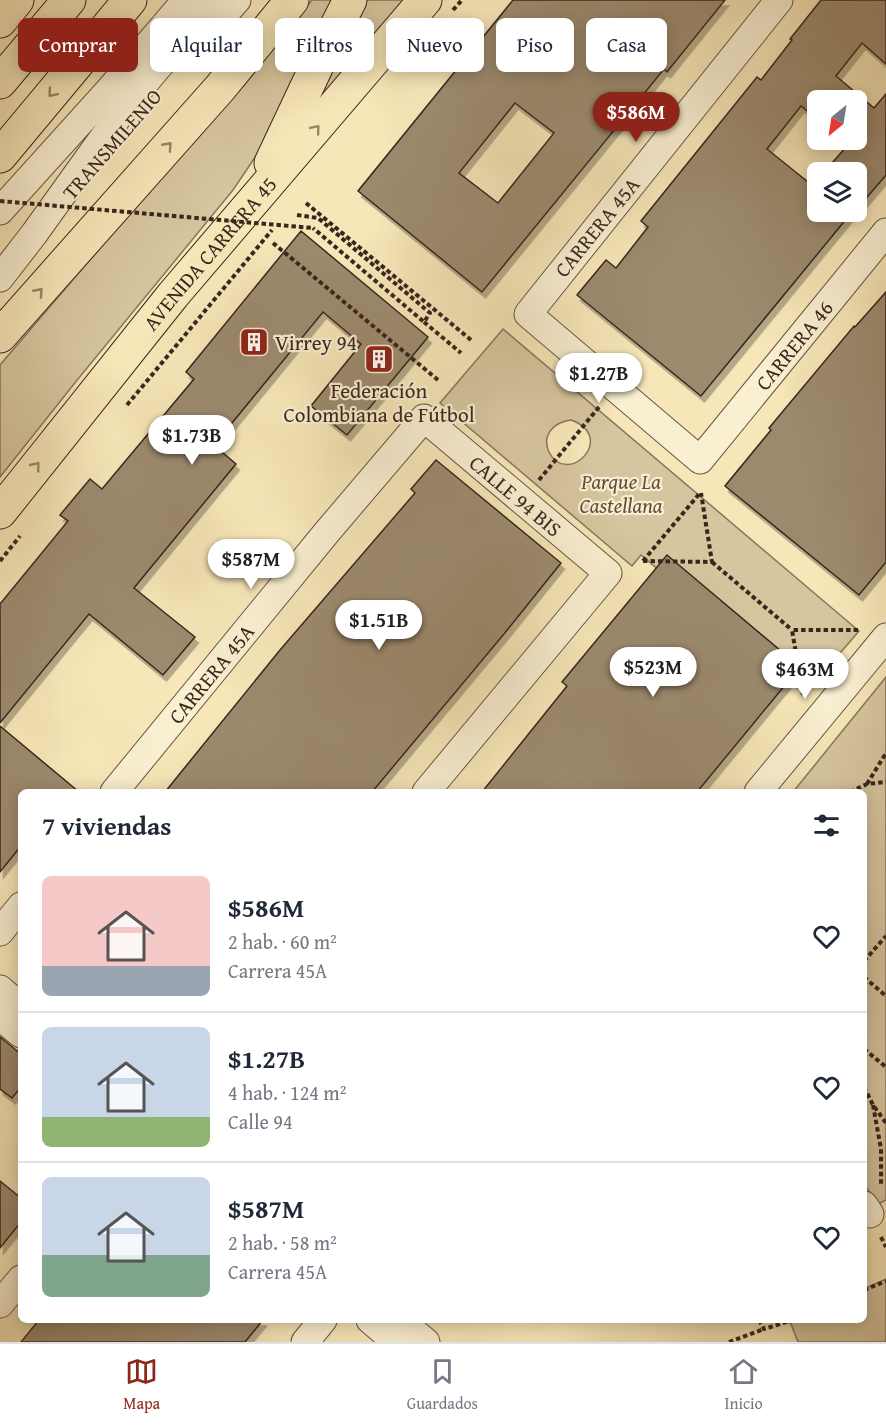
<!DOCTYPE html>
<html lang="es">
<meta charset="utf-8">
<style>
:root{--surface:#fff;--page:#f2f2f3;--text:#1f2937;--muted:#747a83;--line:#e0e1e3;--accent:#8f2418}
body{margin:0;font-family:"Gentium Book Plus",serif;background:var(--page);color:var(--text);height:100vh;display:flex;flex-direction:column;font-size:22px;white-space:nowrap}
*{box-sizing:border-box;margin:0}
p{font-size:20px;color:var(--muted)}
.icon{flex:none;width:33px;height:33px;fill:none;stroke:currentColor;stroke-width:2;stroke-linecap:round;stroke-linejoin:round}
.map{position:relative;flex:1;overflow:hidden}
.side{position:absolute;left:18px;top:789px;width:849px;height:534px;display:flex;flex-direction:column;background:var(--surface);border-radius:9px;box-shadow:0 3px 15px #0003}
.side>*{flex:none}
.top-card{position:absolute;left:18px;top:18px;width:850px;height:54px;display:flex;gap:12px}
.needle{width:39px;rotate:210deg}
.tools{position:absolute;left:807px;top:90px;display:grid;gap:12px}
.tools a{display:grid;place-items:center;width:60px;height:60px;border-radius:9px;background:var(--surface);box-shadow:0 3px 15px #0003;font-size:30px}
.price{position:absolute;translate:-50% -51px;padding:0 14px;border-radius:21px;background:#fff;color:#222;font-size:20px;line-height:39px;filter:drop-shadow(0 2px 3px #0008)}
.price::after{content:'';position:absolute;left:50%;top:36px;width:18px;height:14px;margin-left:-9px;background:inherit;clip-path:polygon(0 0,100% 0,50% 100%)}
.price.current{background:var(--accent);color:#fff}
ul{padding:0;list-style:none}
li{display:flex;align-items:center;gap:18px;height:150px;padding:0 24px}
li+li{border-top:2px solid var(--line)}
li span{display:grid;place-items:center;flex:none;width:168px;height:120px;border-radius:9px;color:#555}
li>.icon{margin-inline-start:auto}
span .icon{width:72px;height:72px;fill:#fffc;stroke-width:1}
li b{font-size:26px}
h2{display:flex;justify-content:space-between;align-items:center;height:72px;padding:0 24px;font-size:26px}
.tag{padding:0 21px;border-radius:9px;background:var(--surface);box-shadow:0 3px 15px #0003;font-size:21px;line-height:54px}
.tag.current{background:var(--accent);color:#fff}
.dock{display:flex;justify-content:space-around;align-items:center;height:84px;border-top:2px solid var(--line);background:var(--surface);font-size:16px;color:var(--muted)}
.dock a{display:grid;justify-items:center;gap:3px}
.dock .current{color:var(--accent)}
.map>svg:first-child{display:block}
.green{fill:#d6c59e;stroke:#88765e;stroke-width:1.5;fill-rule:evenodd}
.building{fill:#9c8a6e;stroke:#3a261d;stroke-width:1.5;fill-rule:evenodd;filter:url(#shadow)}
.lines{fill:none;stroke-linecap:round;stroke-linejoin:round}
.minor-casing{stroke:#695644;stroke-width:29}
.highway-casing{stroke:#3a261d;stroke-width:35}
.path{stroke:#3a261d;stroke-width:4;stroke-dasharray:4.5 3;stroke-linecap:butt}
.minor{stroke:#f9efd1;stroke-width:27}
.highway{stroke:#f6e6b8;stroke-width:33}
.path-bridge{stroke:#3a261d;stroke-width:4;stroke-dasharray:4.5 3;stroke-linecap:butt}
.oneway{stroke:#98866a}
.labels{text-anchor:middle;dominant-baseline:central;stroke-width:4.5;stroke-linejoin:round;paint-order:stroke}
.street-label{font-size:21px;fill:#3a261d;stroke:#f9efd1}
.poi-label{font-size:21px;fill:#3a261d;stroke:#f9efd1;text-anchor:start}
.park-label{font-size:21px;font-style:italic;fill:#614e3d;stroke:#f9efd1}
</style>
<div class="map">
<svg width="886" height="1342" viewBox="0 0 886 1342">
<defs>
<filter id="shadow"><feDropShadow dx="3.5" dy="6" stdDeviation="0" flood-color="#0004"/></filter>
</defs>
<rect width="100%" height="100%" fill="#f6e6b8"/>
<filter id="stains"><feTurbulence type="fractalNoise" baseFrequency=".00333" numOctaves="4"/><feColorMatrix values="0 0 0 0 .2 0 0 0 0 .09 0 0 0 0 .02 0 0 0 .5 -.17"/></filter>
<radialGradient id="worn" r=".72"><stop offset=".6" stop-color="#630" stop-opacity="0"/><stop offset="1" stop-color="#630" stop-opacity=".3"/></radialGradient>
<!-- green -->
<g class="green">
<path d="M312,0H334L262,147L233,190L78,379L0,477V365Z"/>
<path d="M366,0H404L312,111Z"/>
<path d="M503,329L859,631L805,694L641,555L632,566L440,403ZM571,420C618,437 567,488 549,452C541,434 555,422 571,420Z"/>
<path d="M886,677V1200L878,1204L864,1184V792H793Z"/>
<path d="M886,1279V1342H798L791,1324L787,1322L793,1320H864V1289Z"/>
</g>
<!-- building -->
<g class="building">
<path d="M513,0H725L667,72L664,69L482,292L358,191ZM515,103L554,133L498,203L459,173Z"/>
<path d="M821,0H886V64L862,43L836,76L874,108L886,94V175L856,210V172H824L847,146L840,140H856V100H818V120L801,106L767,149L813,186L818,180V212H852L701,396L577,295L606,260L616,268L648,227L641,221L757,77L761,80L792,40L790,39Z"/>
<path d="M301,231L428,337L347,435L311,406L361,344L323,312L214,445L236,464L134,588L195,637L163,675L89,614L0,723V604L68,521L60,515L90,479L102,489L194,379L186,372Z"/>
<path d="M886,292V562L859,595L725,486L771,430L769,428L854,326L855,327Z"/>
<path d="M436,460L561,563L504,634L372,792H165L280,650L415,493L411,489Z"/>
<path d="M667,555L800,667L697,792H482L567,686L562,682Z"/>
<path d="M0,726L79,792H21V846L0,872Z"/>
<path d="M0,1037L21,1054V1087L12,1098L0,1089Z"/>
<path d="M0,1181L21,1198V1222L0,1248Z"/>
<path d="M39,1320H263L245,1342H21Z"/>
</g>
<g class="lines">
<!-- minor casing -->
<g class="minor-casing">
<g id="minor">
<path id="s1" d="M779,0L528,314L700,460L886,232"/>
<path d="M210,31L237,0"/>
<path d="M0,211L111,88L186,0"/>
<path d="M0,278L34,234L128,103L214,0"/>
<path id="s2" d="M114,792L327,532L424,418L608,573L426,792"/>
<path d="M758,792L886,637"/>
<path d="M0,932L21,906"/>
<path d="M0,989L21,1007"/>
<path d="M0,1017L21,1034"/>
<path d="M864,1205L870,1214"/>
<path d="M0,1304L21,1279"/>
<path d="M370,1320L396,1342"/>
<path d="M400,1320L426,1342"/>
<path d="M305,1342L323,1320"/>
</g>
</g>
<!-- highway casing -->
<g class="highway-casing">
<g id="highway">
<path d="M0,21L17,0"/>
<path d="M0,82L69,0"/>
<path d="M0,156L130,0"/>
<path d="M271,163L320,59L350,0"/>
<path d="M0,336L220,88L292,0"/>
<path id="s3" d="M0,512L173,295L425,0"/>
</g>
</g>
<!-- path -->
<g class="path">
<path d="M453,10L462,0"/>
<path d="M306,203L471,340"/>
<path d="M297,215L318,218L430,313L424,322L313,228"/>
<path d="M273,243L438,380"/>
<path d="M424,322L461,353"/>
<path d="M127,405L272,230"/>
<path d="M539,480L599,407"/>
<path d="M0,561L20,536"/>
<path d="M643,561L712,562L701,493"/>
<path d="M643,561L700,493"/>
<path d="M712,562L792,630"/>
<path d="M803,695L792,630H858"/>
<path d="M867,784L886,753"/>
<path d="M850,792L867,784L886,782"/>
<path d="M864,961L886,936"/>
<path d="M864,977L886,996"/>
<path d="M864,1049L886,1067"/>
<path d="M864,1087L873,1105L886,1123"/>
<path d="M873,1105L881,1149V1186"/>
<path d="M881,1237L886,1247"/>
<path d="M864,1290L886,1281"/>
<path d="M759,1320L764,1329L793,1320"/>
<path d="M729,1342L764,1329"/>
</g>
<!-- minor -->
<use href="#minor" class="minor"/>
<!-- highway -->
<use href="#highway" class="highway"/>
<!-- path-bridge -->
<path class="path-bridge" d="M0,201L313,228"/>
</g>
<!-- one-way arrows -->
<defs><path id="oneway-chevron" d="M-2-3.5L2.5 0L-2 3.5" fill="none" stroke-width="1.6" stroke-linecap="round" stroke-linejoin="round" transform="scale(1.5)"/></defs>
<g class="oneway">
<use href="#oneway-chevron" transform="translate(52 93) rotate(130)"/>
<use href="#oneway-chevron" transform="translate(316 129) rotate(-50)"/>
<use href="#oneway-chevron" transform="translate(168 146) rotate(-48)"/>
<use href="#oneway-chevron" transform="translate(39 292) rotate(-48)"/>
<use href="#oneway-chevron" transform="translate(36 466) rotate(-51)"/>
</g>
<!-- icons -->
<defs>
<g id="building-square" transform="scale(1.5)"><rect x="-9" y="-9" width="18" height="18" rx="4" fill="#8f2418" stroke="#f9efd1"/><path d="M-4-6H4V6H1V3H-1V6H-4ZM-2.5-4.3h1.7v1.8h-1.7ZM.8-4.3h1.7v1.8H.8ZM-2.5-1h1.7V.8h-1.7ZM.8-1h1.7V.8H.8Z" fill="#fff"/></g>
</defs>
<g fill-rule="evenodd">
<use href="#building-square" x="254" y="342"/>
<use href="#building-square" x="379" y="359"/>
</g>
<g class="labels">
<!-- street labels -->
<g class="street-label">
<text transform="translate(112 144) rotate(-49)">TRANSMILENIO</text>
<text transform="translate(597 227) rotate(-51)">CARRERA 45A</text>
<text stroke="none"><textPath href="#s3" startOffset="333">AVENIDA CARRERA 45</textPath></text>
<text stroke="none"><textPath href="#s1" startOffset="776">CARRERA 46</textPath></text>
<text stroke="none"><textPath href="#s2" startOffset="606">CALLE 94 BIS</textPath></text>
<text stroke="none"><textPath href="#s2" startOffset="153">CARRERA 45A</textPath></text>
</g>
<!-- poi labels -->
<g class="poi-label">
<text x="275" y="342">Virrey 94</text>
<text x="379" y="390" text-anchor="middle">Federación<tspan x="379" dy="24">Colombiana de Fútbol</tspan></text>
</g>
<!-- park labels -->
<g class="park-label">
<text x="621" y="481">Parque La<tspan x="621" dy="24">Castellana</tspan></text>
</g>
</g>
<rect width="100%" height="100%" filter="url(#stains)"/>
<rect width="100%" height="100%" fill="url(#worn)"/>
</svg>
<div class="tools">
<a><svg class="needle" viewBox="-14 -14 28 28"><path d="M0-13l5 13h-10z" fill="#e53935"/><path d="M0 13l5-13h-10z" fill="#747a83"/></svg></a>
<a><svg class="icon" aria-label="layers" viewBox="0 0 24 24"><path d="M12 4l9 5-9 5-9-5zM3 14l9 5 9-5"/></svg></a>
</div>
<b class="price current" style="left:636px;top:143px">$586M</b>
<b class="price" style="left:599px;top:404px">$1.27B</b>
<b class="price" style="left:192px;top:466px">$1.73B</b>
<b class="price" style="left:251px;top:590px">$587M</b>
<b class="price" style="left:379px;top:651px">$1.51B</b>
<b class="price" style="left:653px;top:698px">$523M</b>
<b class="price" style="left:805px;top:700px">$463M</b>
<div class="top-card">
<a class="tag current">Comprar</a>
<a class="tag">Alquilar</a>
<a class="tag">Filtros</a>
<a class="tag">Nuevo</a>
<a class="tag">Piso</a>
<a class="tag">Casa</a>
</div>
<section class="side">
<h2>7 viviendas<svg class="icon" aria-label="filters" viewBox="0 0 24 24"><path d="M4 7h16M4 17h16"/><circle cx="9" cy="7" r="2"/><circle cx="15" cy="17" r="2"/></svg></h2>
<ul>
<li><span style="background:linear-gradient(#f6c9c9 75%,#9aa5b1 0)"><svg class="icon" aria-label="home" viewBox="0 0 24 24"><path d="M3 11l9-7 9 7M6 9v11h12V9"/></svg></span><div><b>$586M</b><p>2 hab. · 60 m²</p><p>Carrera 45A</p></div><svg class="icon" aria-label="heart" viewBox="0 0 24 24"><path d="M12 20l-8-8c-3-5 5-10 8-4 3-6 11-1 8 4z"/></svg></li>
<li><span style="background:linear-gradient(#c9d6e8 75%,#8fb573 0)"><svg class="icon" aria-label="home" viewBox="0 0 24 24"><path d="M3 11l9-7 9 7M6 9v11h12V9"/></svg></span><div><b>$1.27B</b><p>4 hab. · 124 m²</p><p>Calle 94</p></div><svg class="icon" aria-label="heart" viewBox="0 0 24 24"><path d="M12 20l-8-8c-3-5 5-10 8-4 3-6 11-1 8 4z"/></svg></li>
<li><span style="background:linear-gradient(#c9d6e8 65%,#7fa58c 0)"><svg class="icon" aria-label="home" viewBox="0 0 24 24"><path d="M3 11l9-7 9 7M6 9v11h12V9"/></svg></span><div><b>$587M</b><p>2 hab. · 58 m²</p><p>Carrera 45A</p></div><svg class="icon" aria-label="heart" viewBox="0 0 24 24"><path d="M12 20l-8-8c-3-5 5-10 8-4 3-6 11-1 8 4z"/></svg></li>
</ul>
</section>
</div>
<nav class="dock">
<a class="current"><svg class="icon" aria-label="map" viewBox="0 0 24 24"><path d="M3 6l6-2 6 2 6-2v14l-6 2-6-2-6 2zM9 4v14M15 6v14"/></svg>Mapa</a>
<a><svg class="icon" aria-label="saved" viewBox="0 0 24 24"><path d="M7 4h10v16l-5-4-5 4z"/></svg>Guardados</a>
<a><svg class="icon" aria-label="home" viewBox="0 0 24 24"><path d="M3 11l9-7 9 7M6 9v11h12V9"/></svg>Inicio</a>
</nav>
